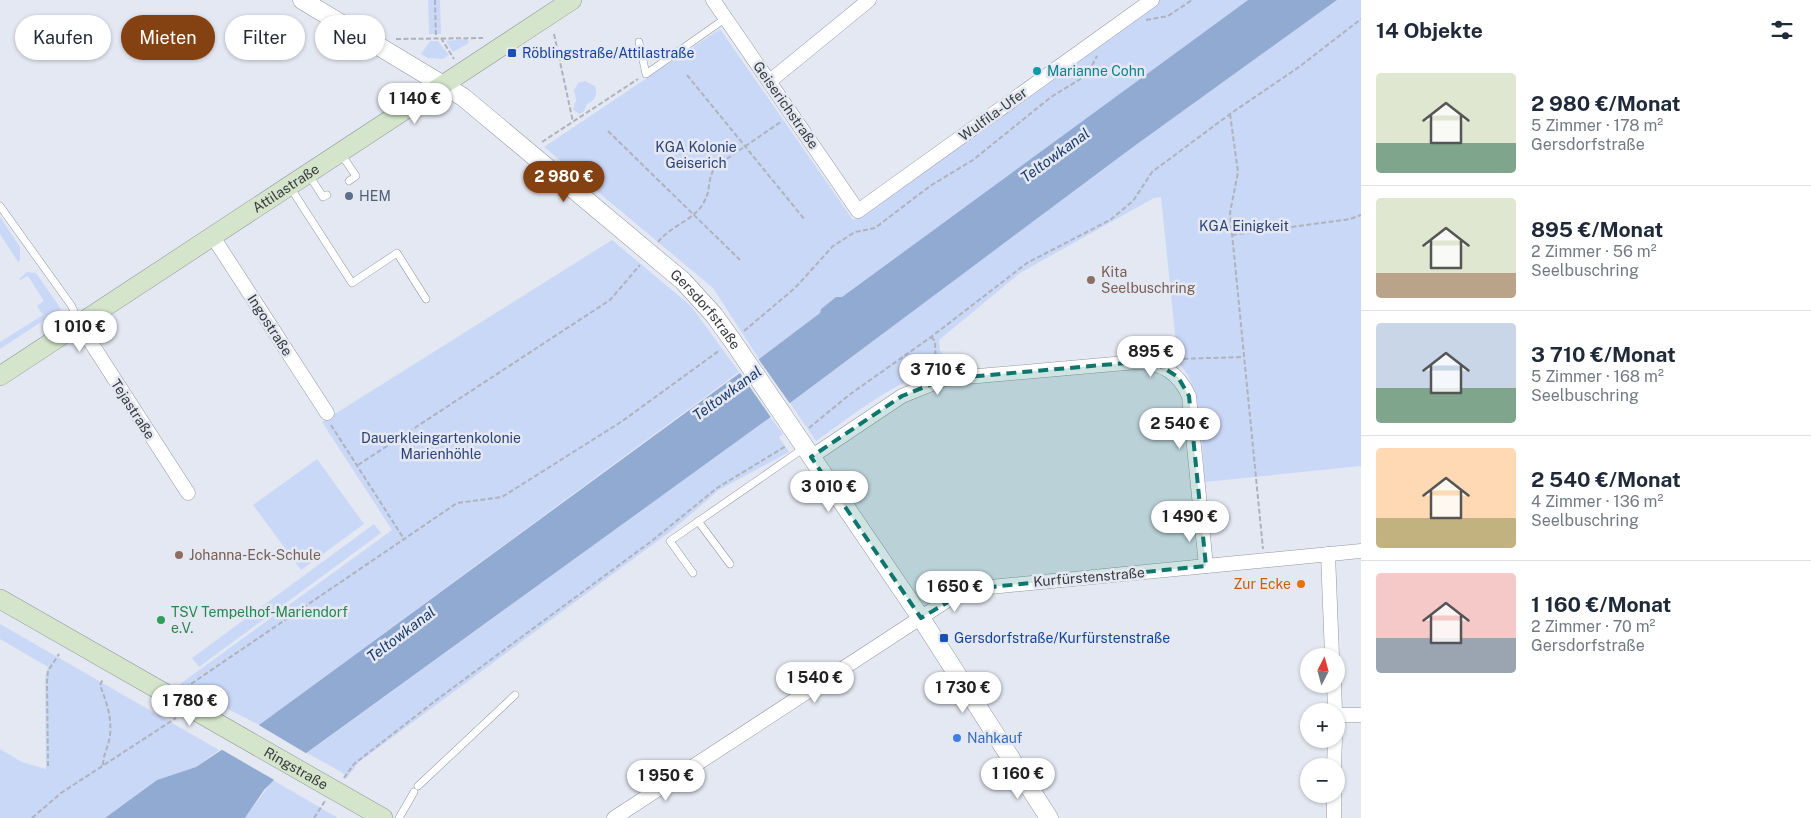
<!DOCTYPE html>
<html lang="de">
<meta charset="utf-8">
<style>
:root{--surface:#fff;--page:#f2f2f3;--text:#1f2937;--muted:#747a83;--line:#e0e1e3;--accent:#844112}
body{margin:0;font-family:"Public Sans",sans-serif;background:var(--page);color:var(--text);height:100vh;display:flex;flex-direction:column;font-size:19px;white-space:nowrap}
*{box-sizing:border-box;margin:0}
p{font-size:16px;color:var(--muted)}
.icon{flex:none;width:28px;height:28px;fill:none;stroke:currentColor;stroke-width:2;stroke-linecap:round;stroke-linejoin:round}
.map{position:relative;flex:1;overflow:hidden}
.sheet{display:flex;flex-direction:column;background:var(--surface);width:450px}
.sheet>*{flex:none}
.guide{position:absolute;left:15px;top:15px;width:475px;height:45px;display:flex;gap:10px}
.needle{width:32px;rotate:6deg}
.fabs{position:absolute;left:1300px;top:648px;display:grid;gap:10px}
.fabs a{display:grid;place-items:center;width:45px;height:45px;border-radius:50%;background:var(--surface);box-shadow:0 1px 4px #0004;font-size:25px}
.price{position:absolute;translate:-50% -42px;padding:0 11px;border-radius:18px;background:#fff;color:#222;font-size:16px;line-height:32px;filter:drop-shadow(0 1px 2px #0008)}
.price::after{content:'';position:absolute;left:50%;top:30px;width:15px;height:11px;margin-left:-8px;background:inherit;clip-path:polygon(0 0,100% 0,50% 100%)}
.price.selected{background:var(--accent);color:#fff}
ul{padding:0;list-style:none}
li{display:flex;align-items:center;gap:15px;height:125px;padding:0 15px}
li+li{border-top:1px solid var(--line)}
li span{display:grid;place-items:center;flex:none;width:140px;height:100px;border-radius:5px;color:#555}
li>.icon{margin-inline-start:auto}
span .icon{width:60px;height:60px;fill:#fffc;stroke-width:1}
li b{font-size:21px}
h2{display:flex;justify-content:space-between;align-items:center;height:60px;padding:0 15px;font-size:21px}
.chip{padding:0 18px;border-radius:22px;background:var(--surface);box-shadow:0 1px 4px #0004;font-size:18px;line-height:45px}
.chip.selected{background:var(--accent);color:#fff}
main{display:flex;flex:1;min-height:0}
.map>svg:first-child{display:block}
.green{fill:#cad8f8}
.water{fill:#91aad2}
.pier{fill:#e4e8f2}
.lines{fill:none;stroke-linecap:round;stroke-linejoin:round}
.service-casing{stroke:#9397a0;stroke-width:8}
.minor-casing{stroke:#9397a0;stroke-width:15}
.tertiary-casing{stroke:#9397a0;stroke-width:19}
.secondary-casing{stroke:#9397a0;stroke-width:20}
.path{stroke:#afb2ba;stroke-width:2;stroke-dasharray:5 2.5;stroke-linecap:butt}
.service{stroke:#fff;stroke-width:7}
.minor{stroke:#fff;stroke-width:14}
.tertiary{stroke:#fff;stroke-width:18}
.secondary{stroke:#d4e5cb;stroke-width:19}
.marked{fill:#0f766e;fill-opacity:0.2;stroke:#0f766e;stroke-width:4;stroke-dasharray:10 6;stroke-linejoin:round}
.transit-dot{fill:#1a4fb4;stroke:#e4e8f2;stroke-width:2}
.culture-dot{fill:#0f9aa8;stroke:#e4e8f2;stroke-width:2}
.service-dot{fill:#5c6f8a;stroke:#e4e8f2;stroke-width:2}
.education-dot{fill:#8d6e63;stroke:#e4e8f2;stroke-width:2}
.food-dot{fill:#e8710a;stroke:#e4e8f2;stroke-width:2}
.leisure-dot{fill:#2e9e5b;stroke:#e4e8f2;stroke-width:2}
.shop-dot{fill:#3f7fe0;stroke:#e4e8f2;stroke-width:2}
.labels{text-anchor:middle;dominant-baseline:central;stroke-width:5;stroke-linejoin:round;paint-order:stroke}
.transit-label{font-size:14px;fill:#164399;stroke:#e4e8f2;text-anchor:start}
.culture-label{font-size:14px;fill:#0d838f;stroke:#e4e8f2;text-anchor:start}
.street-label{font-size:14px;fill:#383a3e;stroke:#e4e8f2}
.park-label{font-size:14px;fill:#2e4277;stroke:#e4e8f2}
.service-label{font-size:14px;fill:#4e5e75;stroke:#e4e8f2;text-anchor:start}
.education-label{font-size:14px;fill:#785e54;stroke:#e4e8f2;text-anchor:start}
.food-label{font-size:14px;fill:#c56008;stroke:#e4e8f2;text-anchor:end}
.leisure-label{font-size:14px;fill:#27864d;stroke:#e4e8f2;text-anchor:start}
.shop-label{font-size:14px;fill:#366cbe;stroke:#e4e8f2;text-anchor:start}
.water-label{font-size:15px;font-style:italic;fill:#1c3b6d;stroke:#e4e8f2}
</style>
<main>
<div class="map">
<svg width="1361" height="818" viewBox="0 0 1361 818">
<rect width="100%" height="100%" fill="#e4e8f2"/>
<!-- green -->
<g class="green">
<path d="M428,0H440L441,34H429Z"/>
<path d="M1160,0H1248L842,297H836L821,309L820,313L759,359L713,288L544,147L720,29L853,220Z"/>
<path d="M1337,0H1361V466L1205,482C1201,447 1205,387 1178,363L1161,197L1154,198L1020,273L939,340L940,350L952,367C900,375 858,412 816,441L790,403L1133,147Z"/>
<path d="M467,39L469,43L453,52L446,41Z"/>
<path d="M430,41H438L449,55L443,59L428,58L421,54Z"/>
<path d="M585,81L595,86C598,94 595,101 587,104L584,111L580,114L573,110L576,100L574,90L578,83Z"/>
<path d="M0,217L20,247V260L18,262L0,234Z"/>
<path d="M612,240L691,306L739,372L259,725L180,684L392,530L322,422Z"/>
<path d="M27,272L36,273L61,309L0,349V342L43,315L37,306L44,301L28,276L20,280L19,279Z"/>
<path d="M770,417L783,434L779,437L789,452L719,490L671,531L359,762L346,779L343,773L307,753Z"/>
<path d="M317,459L364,524L301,570L253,505Z"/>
<path d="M374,524L381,533L199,667L192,658Z"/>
<path d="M0,624L219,750L196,767L157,780L105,818H0V749L22,762L46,769L45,678L48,667L0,639Z"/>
<path d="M273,780L338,818H245Z"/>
</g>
<!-- water -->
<path class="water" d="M1248,0H1337L1133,147L790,403L287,767L264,790L245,818H105L157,780L196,767L259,725L759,359L820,313L821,309L836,297H842Z"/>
<!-- pier -->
<g class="pier">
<path d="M757,357L791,405L772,419L738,370Z"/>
<path d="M257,724L309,755L276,781L219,748Z"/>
</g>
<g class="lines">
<!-- service casing -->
<g class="service-casing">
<g id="service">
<path d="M639,42L646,74L726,18"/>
<path d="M341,154L356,176L349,181"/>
<path d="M309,175L323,197L327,195"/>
<path d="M290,187L352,283L397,253L426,299"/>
<path d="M0,206L71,305L79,321"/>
<path d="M698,521L730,564"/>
<path d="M693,573L670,541L804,448"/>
<path d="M418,786L515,695"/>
<path d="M399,818L414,792"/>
</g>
</g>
<!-- minor casing -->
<g class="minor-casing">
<g id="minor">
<path d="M713,0L858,211L1152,0"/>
<path d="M770,81L869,0"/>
<path d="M213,237L327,413"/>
<path d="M81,324L88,338L188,493"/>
<path d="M811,457L902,396L944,379L1137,362C1162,363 1178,372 1189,396L1206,566"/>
<path d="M1328,554L1332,656"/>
<path d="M1334,684L1335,711"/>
<path d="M1336,715H1361"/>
<path d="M1334,766L1335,739"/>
<path d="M614,818L960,592L970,589L1361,551"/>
<path d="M1334,818V794"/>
</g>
</g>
<!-- tertiary casing -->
<g class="tertiary-casing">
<g id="tertiary">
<path id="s1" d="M302,0L463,97L683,281L714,315L732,340L921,618L1049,818"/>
</g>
</g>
<!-- secondary casing -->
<g class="secondary-casing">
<g id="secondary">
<path id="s2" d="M0,376L572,0"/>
<path id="s3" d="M0,599L383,818"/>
</g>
</g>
<!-- path -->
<g class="path">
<path d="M435,0L436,38"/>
<path d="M1146,20L1168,16L1192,0"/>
<path d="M554,34L573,122"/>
<path d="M441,38L454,59"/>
<path d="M396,39L483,38"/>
<path d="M687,75L805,220"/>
<path d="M1230,114L1238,172L1230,213L1263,549"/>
<path d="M608,131L740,260"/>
<path d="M542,142L638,79"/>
<path d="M1232,235L1350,219L1361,215"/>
<path d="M658,242C671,225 696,220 705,200C711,189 707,180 715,167L782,121"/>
<path d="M744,331L795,288L833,246L855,232L875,228L930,186L973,160L1051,97L1087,75L1097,56"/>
<path d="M931,337L935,341L936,368"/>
<path d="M1176,359L1243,357"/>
<path d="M331,425L404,539"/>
<path d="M809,428L849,395L931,337L1027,263L1110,220L1133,201L1152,172L1230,114L1299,67L1361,19"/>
<path d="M358,465L610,300L640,265"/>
<path d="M185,688L457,503L502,497L621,422L720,350"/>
<path d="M103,765C103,754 109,746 110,735C112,716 106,701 100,685L103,679"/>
<path d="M48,766L47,681L48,671L59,654"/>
<path d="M344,778L354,764L439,698L653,540L717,488L786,446"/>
<path d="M32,818L61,793L176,718"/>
<path d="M314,818L325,801"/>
</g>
<!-- service -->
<use href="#service" class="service"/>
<!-- minor -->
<use href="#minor" class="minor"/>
<!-- tertiary -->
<use href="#tertiary" class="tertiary"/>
<!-- secondary -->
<use href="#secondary" class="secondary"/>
</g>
<!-- marked area -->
<path class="marked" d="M1137,362L1159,365L1178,377L1189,396L1206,566L970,589L921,618L811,457L902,396L944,379Z"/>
<!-- markers -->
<g class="transit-dot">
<rect x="507" y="48" width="10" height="10" rx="2.5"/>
<rect x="939" y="633" width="10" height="10" rx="2.5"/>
</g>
<circle class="culture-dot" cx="1037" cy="71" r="5"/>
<circle class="service-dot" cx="349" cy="196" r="5"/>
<g class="education-dot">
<circle cx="1091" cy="280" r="5"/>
<circle cx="179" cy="555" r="5"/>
</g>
<circle class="food-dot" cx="1301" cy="584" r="5"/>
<circle class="leisure-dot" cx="161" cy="620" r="5"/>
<circle class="shop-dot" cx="957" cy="738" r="5"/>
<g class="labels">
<!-- transit labels -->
<g class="transit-label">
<text x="522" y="53">Röblingstraße/Attilastraße</text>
<text x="954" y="638">Gersdorfstraße/Kurfürstenstraße</text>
</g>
<!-- culture labels -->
<g class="culture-label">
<text x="1047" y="71">Marianne Cohn</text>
</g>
<!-- street labels -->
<g class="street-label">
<text transform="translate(786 105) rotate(55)">Geiserichstraße</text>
<text transform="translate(993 114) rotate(-36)">Wulfila-Ufer</text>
<text stroke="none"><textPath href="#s2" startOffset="342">Attilastraße</textPath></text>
<text stroke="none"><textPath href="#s1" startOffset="511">Gersdorfstraße</textPath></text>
<text transform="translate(270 325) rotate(57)">Ingostraße</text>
<text transform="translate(133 409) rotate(57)">Tejastraße</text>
<text transform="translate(1089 577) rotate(-5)">Kurfürstenstraße</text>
<text stroke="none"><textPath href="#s3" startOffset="341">Ringstraße</textPath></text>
</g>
<!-- park labels -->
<g class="park-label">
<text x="696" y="147">KGA Kolonie<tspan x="696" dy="16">Geiserich</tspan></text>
<text x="1244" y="226">KGA Einigkeit</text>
<text x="441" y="438">Dauerkleingartenkolonie<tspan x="441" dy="16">Marienhöhle</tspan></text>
</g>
<!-- service labels -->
<g class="service-label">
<text x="359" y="196">HEM</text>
</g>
<!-- education labels -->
<g class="education-label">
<text x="1101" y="272">Kita<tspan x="1101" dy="16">Seelbuschring</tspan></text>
<text x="189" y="555">Johanna-Eck-Schule</text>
</g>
<!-- food labels -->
<g class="food-label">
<text x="1291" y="584">Zur Ecke</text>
</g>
<!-- leisure labels -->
<g class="leisure-label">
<text x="171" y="612">TSV Tempelhof-Mariendorf<tspan x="171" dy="16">e.V.</tspan></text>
</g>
<!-- shop labels -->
<g class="shop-label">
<text x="967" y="738">Nahkauf</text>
</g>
<!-- water labels -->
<g class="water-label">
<text transform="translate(1055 155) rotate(-36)">Teltowkanal</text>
<text transform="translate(727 393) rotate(-36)">Teltowkanal</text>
<text transform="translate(401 634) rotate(-37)">Teltowkanal</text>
</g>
</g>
</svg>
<div class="fabs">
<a><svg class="needle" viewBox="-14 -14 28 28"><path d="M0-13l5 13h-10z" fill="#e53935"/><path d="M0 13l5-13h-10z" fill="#747a83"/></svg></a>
<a>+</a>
<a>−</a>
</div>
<b class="price" style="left:415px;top:125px">1 140 €</b>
<b class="price selected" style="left:564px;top:203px">2 980 €</b>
<b class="price" style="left:80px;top:353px">1 010 €</b>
<b class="price" style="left:1151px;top:378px">895 €</b>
<b class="price" style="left:938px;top:396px">3 710 €</b>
<b class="price" style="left:1180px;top:450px">2 540 €</b>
<b class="price" style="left:829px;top:513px">3 010 €</b>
<b class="price" style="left:1190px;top:543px">1 490 €</b>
<b class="price" style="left:955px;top:613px">1 650 €</b>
<b class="price" style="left:815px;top:704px">1 540 €</b>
<b class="price" style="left:963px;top:714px">1 730 €</b>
<b class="price" style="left:190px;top:727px">1 780 €</b>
<b class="price" style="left:1018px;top:800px">1 160 €</b>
<b class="price" style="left:666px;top:802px">1 950 €</b>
<div class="guide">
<a class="chip">Kaufen</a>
<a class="chip selected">Mieten</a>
<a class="chip">Filter</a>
<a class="chip">Neu</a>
</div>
</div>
<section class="sheet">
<h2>14 Objekte<svg class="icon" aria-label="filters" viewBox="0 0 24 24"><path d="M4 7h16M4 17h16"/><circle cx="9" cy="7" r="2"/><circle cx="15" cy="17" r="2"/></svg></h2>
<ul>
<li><span style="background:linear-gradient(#dfe7d0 70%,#7fa58c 0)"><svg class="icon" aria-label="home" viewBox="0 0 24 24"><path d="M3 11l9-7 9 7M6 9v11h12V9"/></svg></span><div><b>2 980 €/Monat</b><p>5 Zimmer · 178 m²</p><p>Gersdorfstraße</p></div></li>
<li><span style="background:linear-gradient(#dfe7d0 75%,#b9a48a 0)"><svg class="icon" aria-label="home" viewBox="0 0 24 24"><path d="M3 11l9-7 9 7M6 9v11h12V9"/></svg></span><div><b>895 €/Monat</b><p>2 Zimmer · 56 m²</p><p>Seelbuschring</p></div></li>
<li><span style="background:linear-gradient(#c9d6e8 65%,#7fa58c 0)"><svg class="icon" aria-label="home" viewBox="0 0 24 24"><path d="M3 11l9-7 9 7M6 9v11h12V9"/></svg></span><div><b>3 710 €/Monat</b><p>5 Zimmer · 168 m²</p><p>Seelbuschring</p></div></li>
<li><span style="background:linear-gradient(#ffd9b3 70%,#c2b280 0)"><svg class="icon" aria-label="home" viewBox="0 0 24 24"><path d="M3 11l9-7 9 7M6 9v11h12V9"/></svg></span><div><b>2 540 €/Monat</b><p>4 Zimmer · 136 m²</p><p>Seelbuschring</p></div></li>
<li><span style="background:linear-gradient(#f6c9c9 65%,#9aa5b1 0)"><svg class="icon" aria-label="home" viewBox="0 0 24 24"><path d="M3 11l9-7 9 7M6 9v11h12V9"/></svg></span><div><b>1 160 €/Monat</b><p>2 Zimmer · 70 m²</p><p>Gersdorfstraße</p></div></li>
</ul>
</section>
</main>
